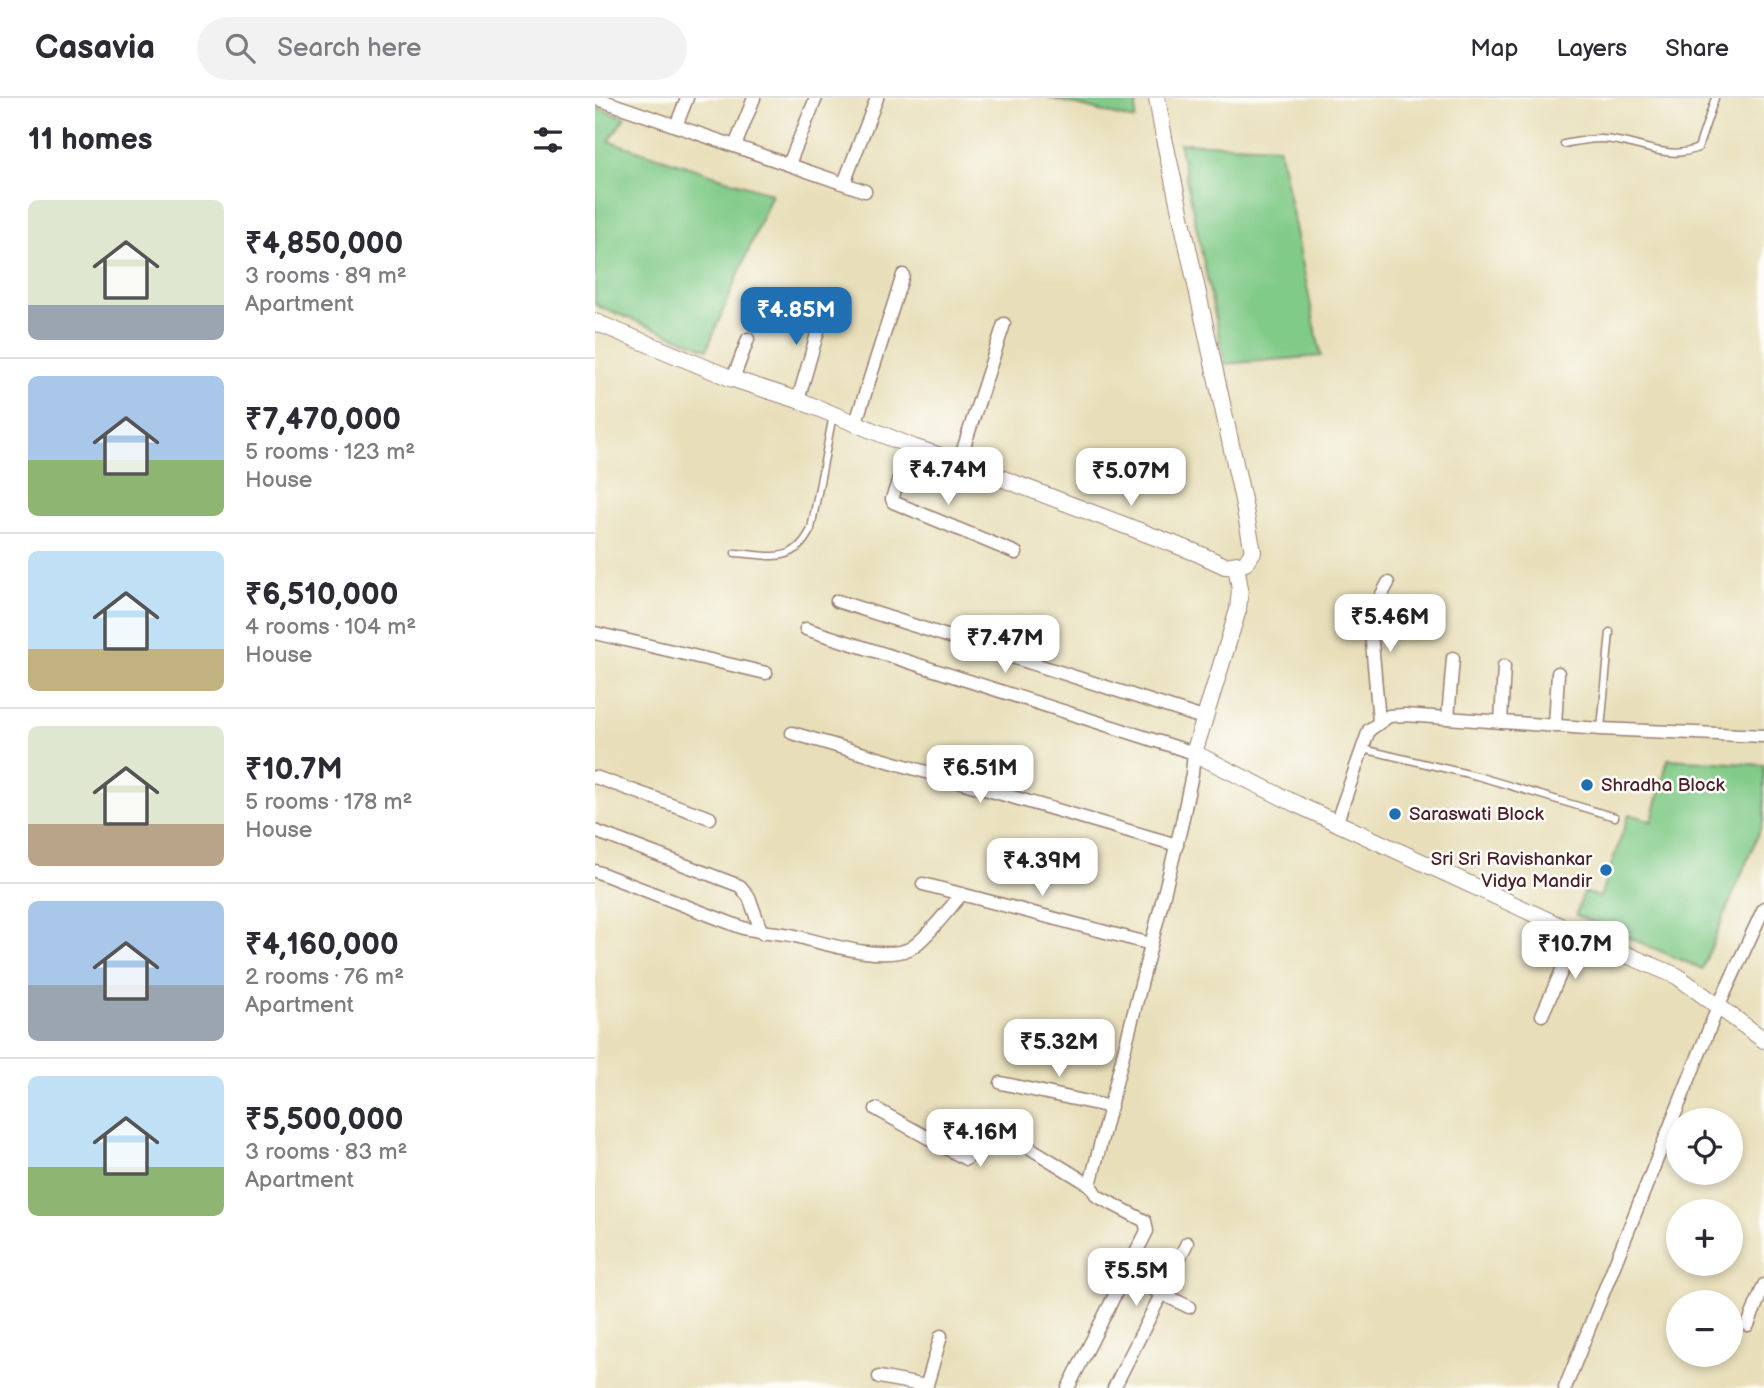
<!DOCTYPE html>
<meta charset="utf-8">
<style>
:root{--surface:#fff;--page:#f2f2f3;--text:#2b2b33;--muted:#7c7c81;--line:#e1e1e2;--accent:#1f6fb2}
body{margin:0;font-family:"Balsamiq Sans",sans-serif;background:var(--page);color:var(--text);height:100vh;display:flex;flex-direction:column;font-size:26px;white-space:nowrap}
*{box-sizing:border-box;margin:0}
p{font-size:23px;color:var(--muted)}
.icon{flex:none;width:38px;height:38px;fill:none;stroke:currentColor;stroke-width:2;stroke-linecap:round;stroke-linejoin:round}
.map{position:relative;flex:1;overflow:hidden}
.drawer{display:flex;flex-direction:column;background:var(--surface);width:595px}
.drawer>*{flex:none}
.fabs{position:absolute;left:1071px;top:1010px;display:grid;gap:14px}
.fabs a{display:grid;place-items:center;width:77px;height:77px;border-radius:50%;background:var(--surface);box-shadow:0 4px 10px #0003;font-size:35px}
.price{position:absolute;translate:-50% -60px;padding:0 16px;border-radius:14px;background:#fff;color:#222;font-size:23px;line-height:46px;filter:drop-shadow(0 2px 4px #0008)}
.price::after{content:'';position:absolute;left:50%;top:42px;width:21px;height:16px;margin-left:-10px;background:inherit;clip-path:polygon(0 0,100% 0,50% 100%)}
.price.selected{background:var(--accent);color:#fff}
ul{padding:0;list-style:none}
li{display:flex;align-items:center;gap:21px;height:175px;padding:0 28px}
li+li{border-top:2px solid var(--line)}
li span{display:grid;place-items:center;flex:none;width:196px;height:140px;border-radius:10px;color:#555}
li>.icon{margin-inline-start:auto}
span .icon{width:84px;height:84px;fill:#fffc;stroke-width:1}
li b{font-size:30px}
h2{display:flex;justify-content:space-between;align-items:center;height:84px;padding:0 28px;font-size:30px}
header{display:flex;align-items:center;gap:42px;box-sizing:border-box;height:98px;padding:0 35px;background:var(--surface);border-bottom:2px solid var(--line)}
header strong{font-size:33px}
nav{display:flex;gap:38px;margin-inline-start:auto;font-size:24px}
.search{width:490px;height:63px;background:var(--page);display:flex;align-items:center;gap:18px;box-sizing:border-box;padding:0 24px;border-radius:38px;color:var(--muted);font-size:26px}
main{display:flex;flex:1;min-height:0}
.map>svg:first-child{display:block}
.green{fill:#81cb88;stroke:#66755a;stroke-width:2}
.lines{fill:none;stroke-linecap:round;stroke-linejoin:round}
.service-casing{stroke:#997f72;stroke-width:9}
.minor-casing{stroke:#997f72;stroke-width:15}
.tertiary-casing{stroke:#997f72;stroke-width:18}
.service{stroke:#fff;stroke-width:6}
.minor{stroke:#fff;stroke-width:12}
.tertiary{stroke:#fff;stroke-width:16}
.poi-dot{fill:#1f6fb2;stroke:#fdfcf7;stroke-width:2.5}
.labels{text-anchor:middle;dominant-baseline:central;stroke-width:5;stroke-linejoin:round;paint-order:stroke}
.poi-label{font-size:19px;fill:#4a1f2b;stroke:#fdfcf7;text-anchor:start}
</style>
<header>
<strong>Casavia</strong>
<div class="search"><svg class="icon" aria-label="search" viewBox="0 0 24 24"><circle cx="10" cy="10" r="6"/><path d="M15 15l6 6"/></svg>Search here</div>
<nav><a>Map</a><a>Layers</a><a>Share</a></nav>
</header>
<main>
<section class="drawer">
<h2>11 homes<svg class="icon" aria-label="filters" viewBox="0 0 24 24"><path d="M4 7h16M4 17h16"/><circle cx="9" cy="7" r="2"/><circle cx="15" cy="17" r="2"/></svg></h2>
<ul>
<li><span style="background:linear-gradient(#dfe7d0 75%,#9aa5b1 0)"><svg class="icon" aria-label="home" viewBox="0 0 24 24"><path d="M3 11l9-7 9 7M6 9v11h12V9"/></svg></span><div><b>₹4,850,000</b><p>3 rooms · 89 m²</p><p>Apartment</p></div></li>
<li><span style="background:linear-gradient(#a9c7e8 60%,#8fb573 0)"><svg class="icon" aria-label="home" viewBox="0 0 24 24"><path d="M3 11l9-7 9 7M6 9v11h12V9"/></svg></span><div><b>₹7,470,000</b><p>5 rooms · 123 m²</p><p>House</p></div></li>
<li><span style="background:linear-gradient(#bfe0f5 70%,#c2b280 0)"><svg class="icon" aria-label="home" viewBox="0 0 24 24"><path d="M3 11l9-7 9 7M6 9v11h12V9"/></svg></span><div><b>₹6,510,000</b><p>4 rooms · 104 m²</p><p>House</p></div></li>
<li><span style="background:linear-gradient(#dfe7d0 70%,#b9a48a 0)"><svg class="icon" aria-label="home" viewBox="0 0 24 24"><path d="M3 11l9-7 9 7M6 9v11h12V9"/></svg></span><div><b>₹10.7M</b><p>5 rooms · 178 m²</p><p>House</p></div></li>
<li><span style="background:linear-gradient(#a9c7e8 60%,#9aa5b1 0)"><svg class="icon" aria-label="home" viewBox="0 0 24 24"><path d="M3 11l9-7 9 7M6 9v11h12V9"/></svg></span><div><b>₹4,160,000</b><p>2 rooms · 76 m²</p><p>Apartment</p></div></li>
<li><span style="background:linear-gradient(#bfe0f5 65%,#8fb573 0)"><svg class="icon" aria-label="home" viewBox="0 0 24 24"><path d="M3 11l9-7 9 7M6 9v11h12V9"/></svg></span><div><b>₹5,500,000</b><p>3 rooms · 83 m²</p><p>Apartment</p></div></li>
</ul>
</section>
<div class="map">
<svg width="1169" height="1290" viewBox="0 0 1169 1290">
<rect width="100%" height="100%" fill="#fdfcf7"/>
<filter id="ink" filterUnits="userSpaceOnUse"><feTurbulence type="fractalNoise" baseFrequency=".0143" numOctaves="2"/><feDisplacementMap in="SourceGraphic" scale="14" xChannelSelector="R" yChannelSelector="G"/><feConvolveMatrix kernelMatrix="1 2 1 2 8 2 1 2 1" color-interpolation-filters="sRGB"/></filter>
<filter id="wash" filterUnits="userSpaceOnUse"><feTurbulence type="fractalNoise" baseFrequency=".00686" numOctaves="4" result="noise"/><feDisplacementMap in="SourceGraphic" scale="28" xChannelSelector="R" yChannelSelector="G"/><feGaussianBlur stdDeviation="1.57" result="paint"/><feColorMatrix in="noise" values="0 0 0 0 0 0 0 0 0 0 0 0 0 0 0 0 0 1.4 0 .05"/><feComposite in="paint" operator="in"/></filter>
<g filter="url(#wash)">
<rect width="100%" height="100%" fill="#e8dfba"/>
<!-- green -->
<g class="green">
<path d="M454,0H542L540,22Z"/>
<path d="M0,9L30,19L14,43L177,96L112,251L0,207Z"/>
<path d="M584,45L684,49L726,258L630,266Z"/>
<path d="M1073,661L1169,667V722L1107,871L981,817L989,794L1005,799L1034,716L1057,723Z"/>
</g>
</g>
<g filter="url(#ink)">
<g class="lines">
<!-- service casing -->
<g class="service-casing">
<g id="service">
<path d="M969,46C981,44 995,40 1007,41C1040,42 1071,64 1103,50L1120,0"/>
<path d="M140,455C176,457 198,468 216,431L238,317"/>
<path d="M1006,631L1015,534"/>
<path d="M768,651L882,678L1020,719"/>
</g>
</g>
<!-- minor casing -->
<g class="minor-casing">
<g id="minor">
<path d="M0,0L270,93"/>
<path d="M81,28L92,0"/>
<path d="M140,48L159,0"/>
<path d="M194,66L221,0"/>
<path d="M249,85L282,0"/>
<path d="M138,281L153,241"/>
<path d="M203,302L231,205"/>
<path d="M261,324L308,177"/>
<path d="M318,349L311,360L297,401L298,404L421,455"/>
<path d="M364,364L409,226"/>
<path d="M242,503L608,620"/>
<path d="M211,531L599,655L597,676L586,729L495,1087L502,1098L550,1123L552,1133L473,1290"/>
<path d="M0,535L171,575"/>
<path d="M853,620L858,560"/>
<path d="M784,623L776,533L779,511L793,485"/>
<path d="M906,624L909,568"/>
<path d="M960,628L963,575"/>
<path d="M197,635L582,747"/>
<path d="M0,679L115,720"/>
<path d="M742,723L774,632L794,618L810,617L1006,631L1169,638"/>
<path d="M0,733L145,788L154,799L167,835"/>
<path d="M0,773L148,830C164,834 180,834 196,837C226,844 285,864 314,851C329,844 355,809 367,796"/>
<path d="M328,786L556,846"/>
<path d="M947,917L983,836"/>
<path d="M406,985L516,1009"/>
<path d="M281,1011L371,1061L380,1053L391,1031L401,1029L495,1087"/>
<path d="M531,1178L594,1209"/>
<path d="M1153,1227L1169,1187"/>
<path d="M284,1279L331,1288"/>
<path d="M331,1290L346,1238"/>
<path d="M519,1290L592,1145"/>
<path d="M970,1290L1123,909L1169,810"/>
</g>
</g>
<!-- tertiary casing -->
<g class="tertiary-casing">
<g id="tertiary">
<path d="M0,224L138,281L203,302L318,349L364,364L602,455L630,468L650,465L658,454L648,402L569,40L562,0"/>
<path d="M641,467L645,491L643,512L599,655L701,706L989,839L1082,878L1169,942"/>
</g>
</g>
<!-- service -->
<use href="#service" class="service"/>
<!-- minor -->
<use href="#minor" class="minor"/>
<!-- tertiary -->
<use href="#tertiary" class="tertiary"/>
</g>
</g>
<!-- markers -->
<g class="poi-dot">
<circle cx="992" cy="687" r="7"/>
<circle cx="800" cy="716" r="7"/>
<circle cx="1011" cy="772" r="7"/>
</g>
<g class="labels">
<!-- poi labels -->
<g class="poi-label">
<text x="1006" y="687">Shradha Block</text>
<text x="814" y="716">Saraswati Block</text>
<text x="997" y="761" text-anchor="end">Sri Sri Ravishankar<tspan x="997" dy="22">Vidya Mandir</tspan></text>
</g>
</g>
</svg>
<div class="fabs">
<a><svg class="icon" aria-label="locate" viewBox="0 0 24 24"><circle cx="12" cy="12" r="6"/><path d="M12 2v4M12 18v4M2 12h4M18 12h4"/></svg></a>
<a>+</a>
<a>−</a>
</div>
<b class="price selected" style="left:201px;top:249px">₹4.85M</b>
<b class="price" style="left:353px;top:409px">₹4.74M</b>
<b class="price" style="left:536px;top:410px">₹5.07M</b>
<b class="price" style="left:795px;top:556px">₹5.46M</b>
<b class="price" style="left:410px;top:577px">₹7.47M</b>
<b class="price" style="left:385px;top:707px">₹6.51M</b>
<b class="price" style="left:447px;top:800px">₹4.39M</b>
<b class="price" style="left:980px;top:883px">₹10.7M</b>
<b class="price" style="left:464px;top:981px">₹5.32M</b>
<b class="price" style="left:385px;top:1071px">₹4.16M</b>
<b class="price" style="left:541px;top:1210px">₹5.5M</b>
</div>
</main>
